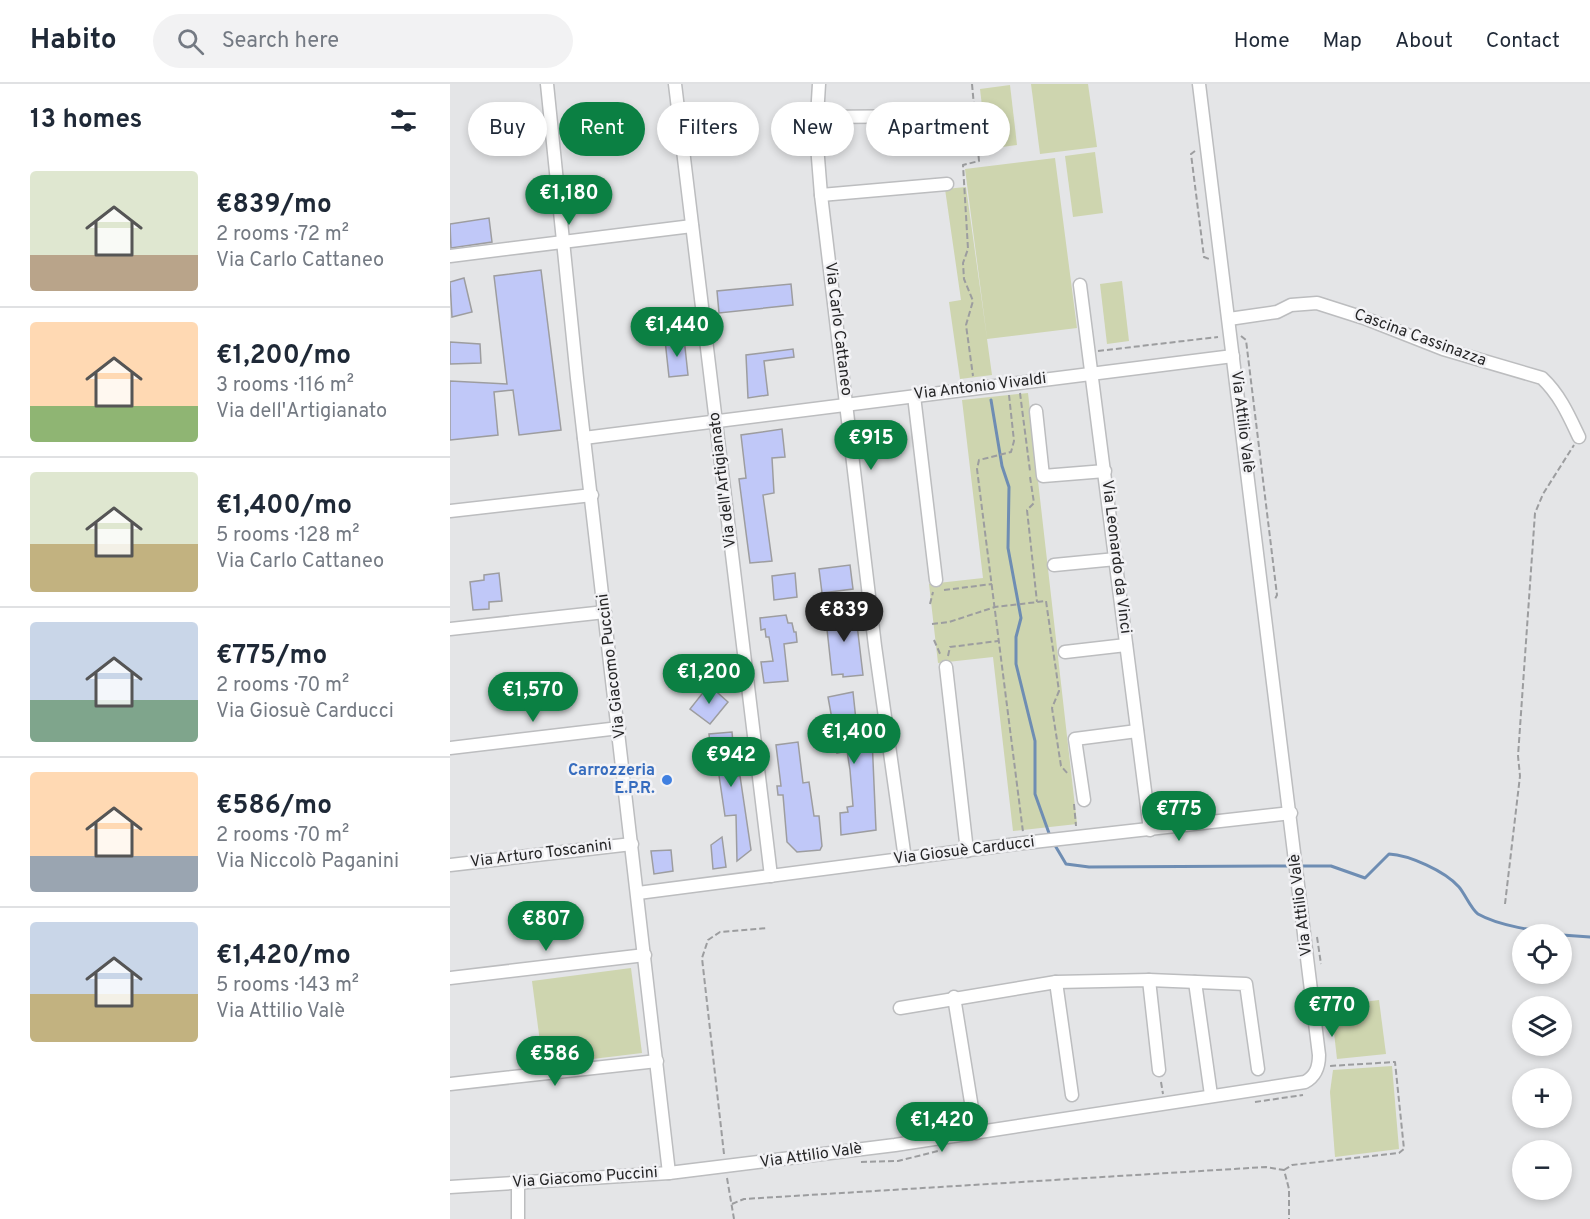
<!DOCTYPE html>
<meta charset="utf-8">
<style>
:root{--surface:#fff;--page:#f2f2f3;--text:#1f2937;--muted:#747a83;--line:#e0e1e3;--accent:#0b8043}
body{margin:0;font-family:Overpass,sans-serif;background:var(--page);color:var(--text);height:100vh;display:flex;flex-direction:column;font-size:22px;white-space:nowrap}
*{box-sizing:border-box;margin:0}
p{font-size:20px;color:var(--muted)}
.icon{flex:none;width:33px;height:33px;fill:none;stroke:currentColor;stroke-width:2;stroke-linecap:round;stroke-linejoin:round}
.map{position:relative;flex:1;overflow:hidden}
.panel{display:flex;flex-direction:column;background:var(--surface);width:450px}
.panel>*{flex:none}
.top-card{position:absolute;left:18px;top:18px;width:570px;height:54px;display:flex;gap:12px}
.buttons{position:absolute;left:1062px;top:840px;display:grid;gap:12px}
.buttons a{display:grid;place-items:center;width:60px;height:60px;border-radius:50%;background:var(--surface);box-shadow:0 3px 9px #0003;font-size:30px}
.price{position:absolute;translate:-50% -51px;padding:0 14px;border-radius:21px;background:var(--accent);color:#fff;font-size:20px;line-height:39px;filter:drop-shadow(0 2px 3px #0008)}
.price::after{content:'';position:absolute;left:50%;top:36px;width:18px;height:14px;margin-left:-9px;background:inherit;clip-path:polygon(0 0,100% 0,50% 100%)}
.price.active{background:#222;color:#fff}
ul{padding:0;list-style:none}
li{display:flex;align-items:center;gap:18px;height:150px;padding:0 30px}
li+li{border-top:2px solid var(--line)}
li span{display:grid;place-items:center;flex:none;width:168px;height:120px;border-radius:6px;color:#555}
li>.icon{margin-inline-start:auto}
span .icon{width:72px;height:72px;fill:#fffc;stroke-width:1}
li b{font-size:26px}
h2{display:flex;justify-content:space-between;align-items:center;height:72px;padding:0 30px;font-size:26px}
.pill{padding:0 21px;border-radius:27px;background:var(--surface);box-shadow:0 3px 9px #0003;font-size:21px;line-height:54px}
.pill.active{background:var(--accent);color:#fff}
header{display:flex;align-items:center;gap:36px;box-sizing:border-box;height:84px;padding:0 30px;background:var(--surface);border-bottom:2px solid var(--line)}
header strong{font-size:28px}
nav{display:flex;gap:33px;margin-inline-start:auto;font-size:21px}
.search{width:420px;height:54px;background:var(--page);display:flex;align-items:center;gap:15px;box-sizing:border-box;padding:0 21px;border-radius:33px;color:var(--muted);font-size:22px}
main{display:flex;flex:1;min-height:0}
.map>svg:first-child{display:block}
.green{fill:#ced5af}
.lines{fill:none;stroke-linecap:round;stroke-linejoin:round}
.stream{stroke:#6e8db3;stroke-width:3}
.building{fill:#c0c8f8;stroke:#9d9d9f;stroke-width:1.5}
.minor-casing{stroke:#bcbdbf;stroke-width:15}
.path{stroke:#9c9d9f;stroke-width:2;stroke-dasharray:6 3;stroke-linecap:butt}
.minor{stroke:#fff;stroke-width:12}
.shop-dot{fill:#3f7fe0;stroke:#f2f2f5;stroke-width:2}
.labels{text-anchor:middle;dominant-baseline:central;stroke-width:5;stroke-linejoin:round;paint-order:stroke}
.street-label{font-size:16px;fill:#262627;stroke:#f2f2f5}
.shop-label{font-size:16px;font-weight:bold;fill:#366cbe;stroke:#f2f2f5;text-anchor:end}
</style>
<header>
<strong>Habito</strong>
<div class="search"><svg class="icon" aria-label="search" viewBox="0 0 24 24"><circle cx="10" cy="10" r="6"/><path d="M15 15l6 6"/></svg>Search here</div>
<nav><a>Home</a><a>Map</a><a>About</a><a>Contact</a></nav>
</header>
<main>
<section class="panel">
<h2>13 homes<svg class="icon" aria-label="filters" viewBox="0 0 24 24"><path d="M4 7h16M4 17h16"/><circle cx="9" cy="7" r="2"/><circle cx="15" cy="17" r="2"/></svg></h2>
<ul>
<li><span style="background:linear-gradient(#dfe7d0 70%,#b9a48a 0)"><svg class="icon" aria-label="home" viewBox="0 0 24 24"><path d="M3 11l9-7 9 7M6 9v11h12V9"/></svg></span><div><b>€839/mo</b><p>2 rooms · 72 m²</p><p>Via Carlo Cattaneo</p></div></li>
<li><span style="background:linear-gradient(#ffd9b3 70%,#8fb573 0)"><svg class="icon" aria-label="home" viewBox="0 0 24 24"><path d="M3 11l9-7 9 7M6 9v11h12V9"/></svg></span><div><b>€1,200/mo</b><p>3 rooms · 116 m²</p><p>Via dell'Artigianato</p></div></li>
<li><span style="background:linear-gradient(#dfe7d0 60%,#c2b280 0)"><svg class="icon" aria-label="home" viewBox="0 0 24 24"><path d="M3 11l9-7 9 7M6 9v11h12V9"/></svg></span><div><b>€1,400/mo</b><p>5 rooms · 128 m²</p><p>Via Carlo Cattaneo</p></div></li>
<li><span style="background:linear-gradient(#c9d6e8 65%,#7fa58c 0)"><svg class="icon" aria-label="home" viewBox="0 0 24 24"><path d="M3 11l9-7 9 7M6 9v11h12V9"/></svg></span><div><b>€775/mo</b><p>2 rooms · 70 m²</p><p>Via Giosuè Carducci</p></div></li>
<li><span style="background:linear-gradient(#ffd9b3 70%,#9aa5b1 0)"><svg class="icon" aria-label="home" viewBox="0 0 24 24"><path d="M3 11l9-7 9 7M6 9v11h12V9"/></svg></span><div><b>€586/mo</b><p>2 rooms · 70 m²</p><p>Via Niccolò Paganini</p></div></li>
<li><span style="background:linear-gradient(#c9d6e8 60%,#c2b280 0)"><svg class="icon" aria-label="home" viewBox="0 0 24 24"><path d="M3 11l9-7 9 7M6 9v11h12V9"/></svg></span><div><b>€1,420/mo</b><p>5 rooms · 143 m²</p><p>Via Attilio Valè</p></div></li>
</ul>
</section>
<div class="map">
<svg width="1140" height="1135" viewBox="0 0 1140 1135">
<rect width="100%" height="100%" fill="#e4e5e7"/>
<!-- green -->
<g class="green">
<path d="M581,0H638L647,63L590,70Z"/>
<path d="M560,1L567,61L537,65L530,5Z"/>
<path d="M645,68L653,129L623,133L615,72Z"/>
<path d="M605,74L627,244L537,255L542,291L510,295L499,218L511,216L495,105L516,103L537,254L515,85Z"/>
<path d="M672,197L679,257L657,260L650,200Z"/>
<path d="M578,309L627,740L563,747L543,573L488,579L479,500L533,494L512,316Z"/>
<path d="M181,884L192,969L93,981L82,897Z"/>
<path d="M929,916L936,970L887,975L881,922Z"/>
<path d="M942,982L949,1065L885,1073L880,1008L883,986Z"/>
</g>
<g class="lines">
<!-- stream -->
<g class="stream">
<path d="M541,316L552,382L559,403L558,464L571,534L566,553V580L585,657V710L600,752"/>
<path d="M603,758L616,780L639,783L842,782"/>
<path d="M848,782H881L915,794L939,770C959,771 995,787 1009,803C1015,810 1021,825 1028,830C1049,842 1086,847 1110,850"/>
<path d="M1112,851L1140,853"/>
</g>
</g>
<!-- building -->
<g class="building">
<path d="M39,134L42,158L1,164L0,140Z"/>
<path d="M91,186L111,346L69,351L63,306L44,308L48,351L0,356V297L57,300L44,192Z"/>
<path d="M14,194L22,228L2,233L0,198Z"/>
<path d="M341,200L343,221L269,229L267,207Z"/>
<path d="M234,254L238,291L219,293L215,256Z"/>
<path d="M0,258L30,260L31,279L0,280Z"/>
<path d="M343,265L344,273L314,277L318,311L298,314L296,271Z"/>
<path d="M332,345L335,373L322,374L324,409L313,411L322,477L300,479L289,395L296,394L291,351Z"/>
<path d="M400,481L403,505L372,509L369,485Z"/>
<path d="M49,489L52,517L39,518V525L23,526L20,498L34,496V491Z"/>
<path d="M345,489L347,513L324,516L322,492Z"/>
<path d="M405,524L413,591L393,593V590L382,591L375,527Z"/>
<path d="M336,531L338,539H342L344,548H346L347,558L334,560L338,597L314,599L311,578L323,577L319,553H316L315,545L311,546L310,534Z"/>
<path d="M259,601L278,618L260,640L240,625Z"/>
<path d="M403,608L408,655L422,654L426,746L391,751L390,729L398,728L397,723L403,722L400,686L397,667L387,669V664L380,665L378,646H384L378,613Z"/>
<path d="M282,648L286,692H290L301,766L287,777L286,731L275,732L267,678H262L259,650Z"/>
<path d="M348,658L353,699L359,698L364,732H369L372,762L370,766L347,768L337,758L333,711H328L327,702H331L326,661Z"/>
<path d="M272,753L276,783L263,785L261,761Z"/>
<path d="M221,766L223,787L204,790L201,767Z"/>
</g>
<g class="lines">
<!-- minor casing -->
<g class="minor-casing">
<g id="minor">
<path d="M225,0L321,792"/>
<path d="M369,0L366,49L371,111L425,562L455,775"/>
<path d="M367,33L490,32"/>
<path d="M371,111L497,100"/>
<path d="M0,172L242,142"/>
<path d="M630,201L700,746"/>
<path d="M779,235L827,228L841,221L867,219L914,234L993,265L1092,294C1110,311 1119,332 1129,353"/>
<path d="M464,312L486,496"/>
<path d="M586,327L593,392L655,387"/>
<path d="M134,354L783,272"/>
<path d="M0,427L142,411"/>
<path d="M604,481L666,475"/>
<path d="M0,545L155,528"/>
<path d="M615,568L676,561"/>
<path d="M496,583L517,767"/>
<path d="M0,664L169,644"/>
<path d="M634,716L625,655L687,647"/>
<path d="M0,781L182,760"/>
<path d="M188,809L574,759L841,729"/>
<path d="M0,894L195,871"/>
<path d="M699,896L709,986"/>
<path d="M606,898L622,1011"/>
<path d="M745,898L761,1011"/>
<path d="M504,913L526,1049"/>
<path d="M450,924L606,898L699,896L796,900L808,985"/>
<path d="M0,1000L207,977"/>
<path d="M219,1089L445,1061L855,998C866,992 869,983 869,971L749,0"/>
<path d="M0,1103L219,1089L127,294L97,0"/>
<path d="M68,1135V1098"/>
</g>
</g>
<!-- path -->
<g class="path">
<path d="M522,0L529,77L513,81L518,165L513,179L514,195L523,217L516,241L523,292"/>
<path d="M745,67L741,70L754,173L759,175"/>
<path d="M791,252L796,256L827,511L824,517"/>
<path d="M648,267L768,253"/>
<path d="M570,309L580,387"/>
<path d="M559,311L564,357L561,368L529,376L527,385L573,748"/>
<path d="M580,393L584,419L577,426L587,518"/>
<path d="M494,506L542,500"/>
<path d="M480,520L483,508"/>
<path d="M482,540L499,538L545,523L596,517L609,607L602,624L611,682L619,691"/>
<path d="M484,556L491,572"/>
<path d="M498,572L500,563L548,557"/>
<path d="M624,720L626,742"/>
<path d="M1055,820L1070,692L1068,672L1085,429L1093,410L1124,361"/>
<path d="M867,853L871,880"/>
<path d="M711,998L713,1010"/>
<path d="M805,1018L853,1011"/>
<path d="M274,1070L252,874L258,856L270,848L317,844"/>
<path d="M411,1078L448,1077L488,1067"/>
<path d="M834,1086L842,1081L949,1069L954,1065L945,978L879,982"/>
<path d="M277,1094L284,1135"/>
<path d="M282,1120L294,1115L816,1083L834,1086L839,1105V1135"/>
</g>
<!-- minor -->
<use href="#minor" class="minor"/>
</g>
<!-- markers -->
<circle class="shop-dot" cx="217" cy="696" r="6"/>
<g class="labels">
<!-- street labels -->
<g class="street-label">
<text transform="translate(388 245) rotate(83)">Via Carlo Cattaneo</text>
<text transform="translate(970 254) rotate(20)">Cascina Cassinazza</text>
<text transform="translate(530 303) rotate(-7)">Via Antonio Vivaldi</text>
<text transform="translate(792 338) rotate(83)">Via Attilio Valè</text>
<text transform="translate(273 396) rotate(-97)">Via dell'Artigianato</text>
<text transform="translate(666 473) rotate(83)">Via Leonardo da Vinci</text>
<text transform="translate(162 582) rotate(-97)">Via Giacomo Puccini</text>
<text transform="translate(514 767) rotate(-7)">Via Giosuè Carducci</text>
<text transform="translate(91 770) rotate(-7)">Via Arturo Toscanini</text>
<text transform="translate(851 821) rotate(-97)">Via Attilio Valè</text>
<text transform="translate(361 1072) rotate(-8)">Via Attilio Valè</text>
<text transform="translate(135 1094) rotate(-4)">Via Giacomo Puccini</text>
</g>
<!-- shop labels -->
<g class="shop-label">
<text x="205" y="687">Carrozzeria<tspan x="205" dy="18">E.P.R.</tspan></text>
</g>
</g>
</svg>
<div class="buttons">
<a><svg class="icon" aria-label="locate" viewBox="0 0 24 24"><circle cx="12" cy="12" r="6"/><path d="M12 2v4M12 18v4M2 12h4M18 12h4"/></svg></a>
<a><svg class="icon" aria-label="layers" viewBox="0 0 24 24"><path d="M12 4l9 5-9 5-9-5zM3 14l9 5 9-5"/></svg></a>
<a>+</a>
<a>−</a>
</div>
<b class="price" style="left:119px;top:142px">€1,180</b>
<b class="price" style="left:227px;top:274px">€1,440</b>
<b class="price" style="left:421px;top:387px">€915</b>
<b class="price active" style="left:394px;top:559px">€839</b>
<b class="price" style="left:259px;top:621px">€1,200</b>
<b class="price" style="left:83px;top:639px">€1,570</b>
<b class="price" style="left:404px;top:681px">€1,400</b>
<b class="price" style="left:281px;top:704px">€942</b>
<b class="price" style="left:729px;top:758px">€775</b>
<b class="price" style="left:96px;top:868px">€807</b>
<b class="price" style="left:882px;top:954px">€770</b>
<b class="price" style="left:105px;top:1003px">€586</b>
<b class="price" style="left:492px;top:1069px">€1,420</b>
<div class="top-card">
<a class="pill">Buy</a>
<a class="pill active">Rent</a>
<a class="pill">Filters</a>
<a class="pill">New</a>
<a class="pill">Apartment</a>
</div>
</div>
</main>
